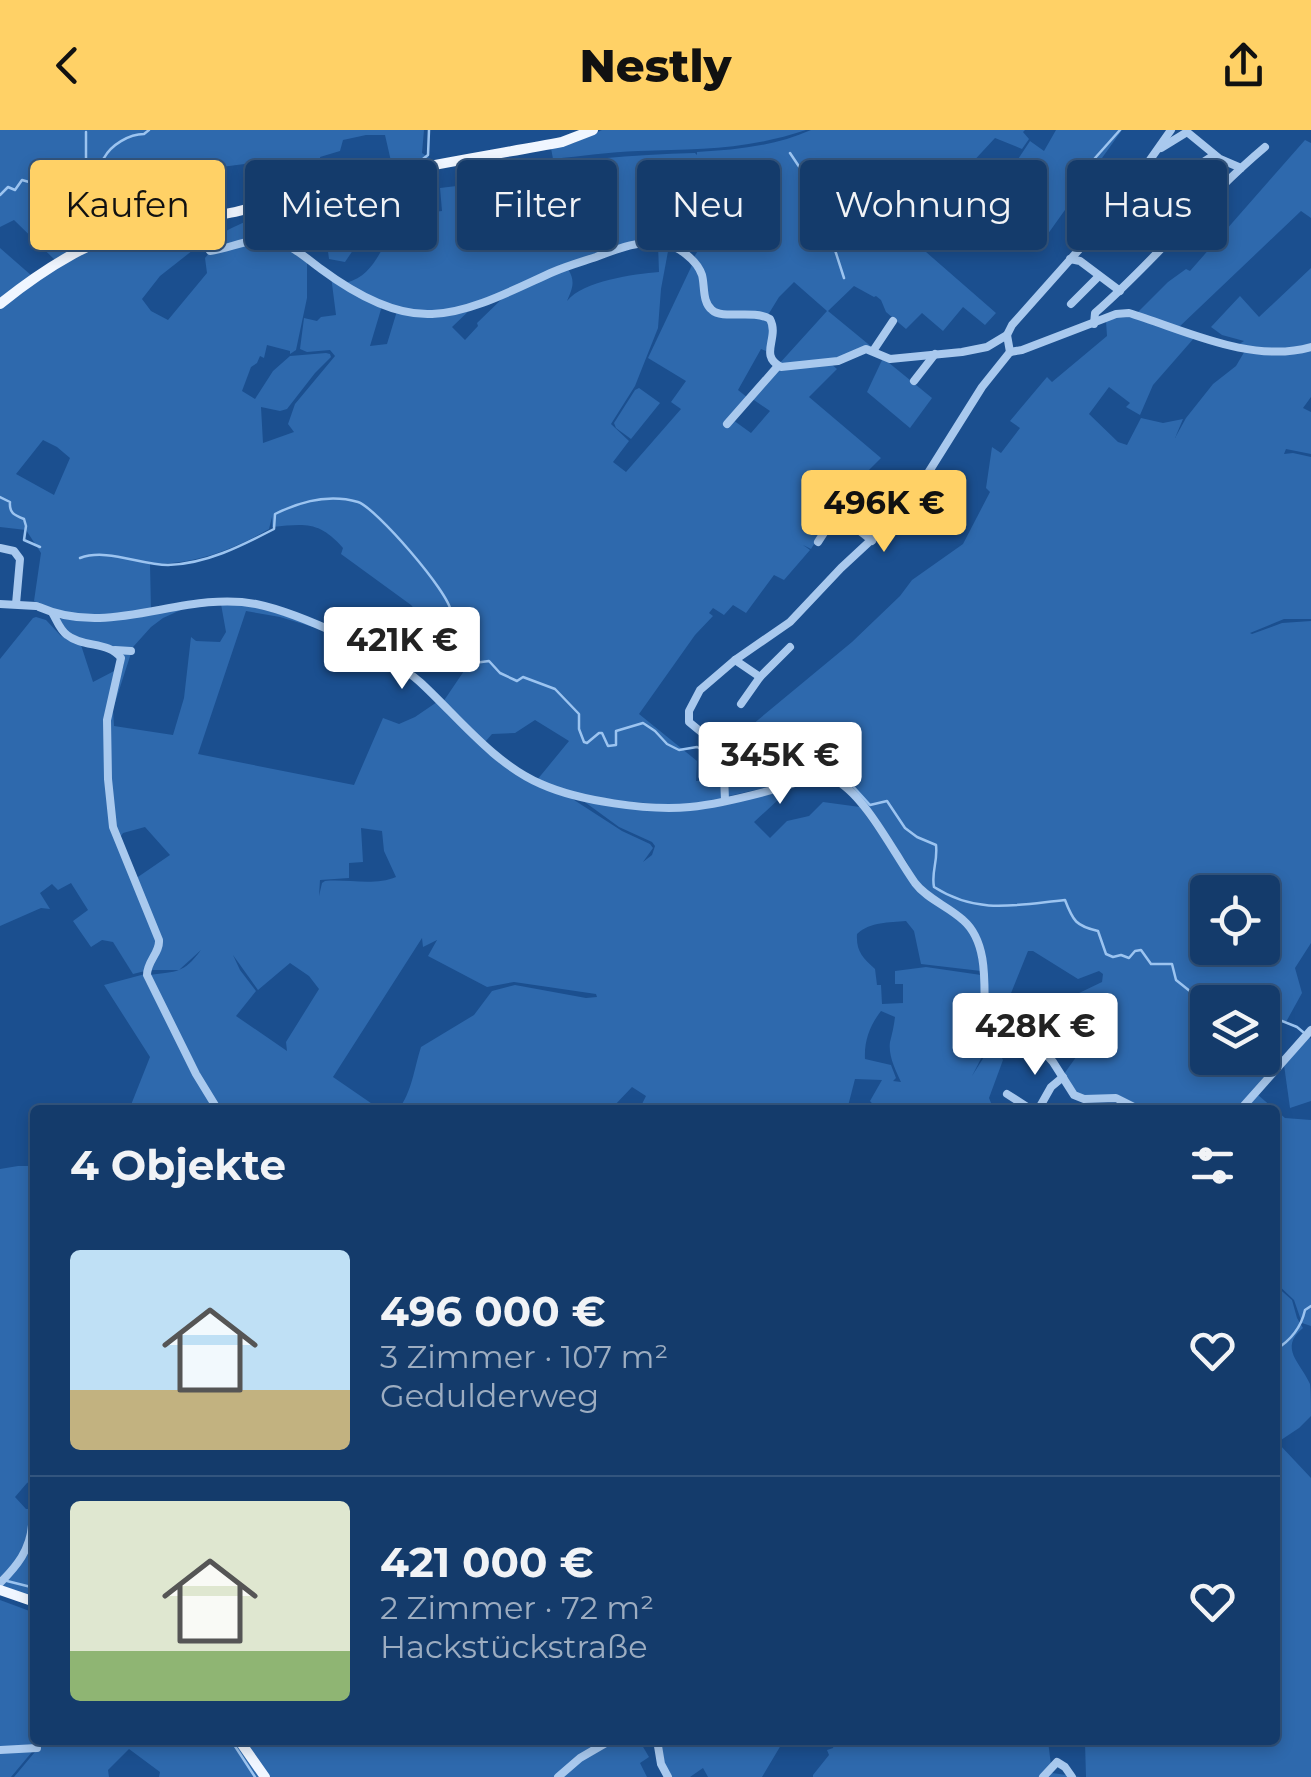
<!DOCTYPE html>
<html lang="de">
<meta charset="utf-8">
<style>
:root{--surface:#143b6b;--page:#214673;--text:#f1f3f6;--muted:#9dadc1;--line:#33557e;--accent:#ffd166}
body{margin:0;font-family:Montserrat,sans-serif;background:var(--page);color:var(--text);height:100vh;display:flex;flex-direction:column;font-size:38px;white-space:nowrap}
*{box-sizing:border-box;margin:0}
p{font-size:32px;color:var(--muted)}
.icon{flex:none;width:55px;height:55px;fill:none;stroke:currentColor;stroke-width:2;stroke-linecap:round;stroke-linejoin:round}
.map{position:relative;flex:1;overflow:hidden}
.sheet{position:absolute;left:30px;top:975px;width:1250px;height:640px;display:flex;flex-direction:column;background:var(--surface);border-radius:10px;box-shadow:0 5px 15px #0003,0 0 0 2px var(--line)}
.sheet>*{flex:none}
.top-card{position:absolute;left:30px;top:30px;width:1252px;height:90px;display:flex;gap:20px}
.buttons{position:absolute;left:1190px;top:745px;display:grid;gap:20px}
.buttons a{display:grid;place-items:center;width:90px;height:90px;border-radius:10px;background:var(--surface);box-shadow:0 5px 15px #0003,0 0 0 2px var(--line);font-size:50px}
.price{position:absolute;translate:-50% -85px;padding:0 22px;border-radius:10px;background:#fff;color:#222;font-size:32px;line-height:65px;filter:drop-shadow(0 2px 5px #0008)}
.price::after{content:'';position:absolute;left:50%;top:60px;width:30px;height:22px;margin-left:-15px;background:inherit;clip-path:polygon(0 0,100% 0,50% 100%)}
.price.selected{background:var(--accent);color:#111}
ul{padding:0;list-style:none}
li{display:flex;align-items:center;gap:30px;height:250px;padding:0 40px}
li+li{border-top:2px solid var(--line)}
li span{display:grid;place-items:center;flex:none;width:280px;height:200px;border-radius:10px;color:#555}
li>.icon{margin-inline-start:auto}
span .icon{width:120px;height:120px;fill:#fffc;stroke-width:1}
li b{font-size:42px}
h2{display:flex;justify-content:space-between;align-items:center;height:120px;padding:0 40px;font-size:42px}
.chip{padding:0 35px;border-radius:10px;background:var(--surface);box-shadow:0 5px 15px #0003,0 0 0 2px var(--line);font-size:35px;line-height:90px}
.chip.selected{background:var(--accent);color:#111}
header{display:flex;justify-content:space-between;align-items:center;height:130px;padding:0 40px;background:var(--accent);color:#111;font-size:45px;font-weight:800}
.map>svg:first-child{display:block}
.green{fill:#2e69ad;fill-rule:evenodd}
.lines{fill:none;stroke-linecap:round;stroke-linejoin:round}
.stream{stroke:#9cc4f0;stroke-width:2.5}
.minor{stroke:#a9c9ee;stroke-width:8}
.major{stroke:#f0f6ff;stroke-width:10}
</style>
<header><svg class="icon" aria-label="back" viewBox="0 0 24 24"><path d="M15 5l-7 7 7 7"/></svg>Nestly<svg class="icon" aria-label="share" viewBox="0 0 24 24"><path d="M12 15V3M7 8l5-5 5 5M5 13v7h14v-7"/></svg></header>
<div class="map">
<svg width="1311" height="1647" viewBox="0 0 1311 1647">
<rect width="100%" height="100%" fill="#1b4f8f"/>
<!-- green -->
<g class="green">
<path d="M0,0H424L422,23L435,32L393,40L385,5H366L343,10L340,21L320,27L325,54L261,72L252,33L214,38L213,34L194,38L197,51L186,53L190,85L145,91L56,131L14,90L0,97Z"/>
<path d="M602,0H806C746,20 699,19 638,21C610,22 581,26 553,29L551,18L574,13Z"/>
<path d="M811,0H1025L1023,2L1029,9L1022,19L995,8L956,50L943,40L924,61L941,77L918,115L996,183L985,195L963,177L943,201L922,183L906,199L886,182L881,170L876,166L874,167L854,156L828,181L873,218L839,229L779,234L827,181L794,152L779,167L768,185L721,183L712,179L694,127L706,108L704,96L678,97L671,113L653,110L457,178C413,185 383,177 346,153C366,147 373,135 383,118L378,116C375,108 370,107 362,107L345,132L329,129L324,92L385,88L386,96L423,90L424,83L442,81L440,58L465,55L464,43C541,34 617,25 695,23L697,25V22C736,20 775,16 811,0ZM728,49L766,80L744,113L693,72Z"/>
<path d="M1056,0H1122L1040,115L988,75L1030,11L1044,21Z"/>
<path d="M1305,10L1311,13V88L1301,81L1178,198L1136,184L1168,152L1186,139L1190,141Z"/>
<path d="M351,59L355,61L319,72L323,92L301,121L280,111L214,118L210,117L207,112C252,84 300,70 351,59Z"/>
<path d="M205,90L206,94L201,96L199,102L202,113L160,146L142,169L151,181L168,190L207,143L205,128L209,123L242,113H278L307,130V168L296,220L290,224V221L267,215L264,228L260,226L257,233L251,237L242,261L255,269L273,241L290,226L326,223L330,224L331,227L315,243L287,279L280,281L261,277L263,313L294,302L288,294L295,274L335,226L330,220L307,222L300,219L304,188L317,191L321,187L336,185L331,146L382,176L370,216L387,214L397,181L427,186L474,176L452,197L465,210L478,196L477,193L508,163L568,139C576,152 572,159 567,171C583,151 634,144 659,142L658,114L669,116L661,159L658,198L635,256L611,294L629,311L613,332L626,342L681,279L671,272L686,251L648,228L693,133L697,138L712,182L748,184L772,192L769,222L761,219L738,260L748,268L733,290L751,303L770,281L751,268L776,238L830,233L837,239L809,267L881,328L854,355L857,359L834,382L811,419L803,415L810,420L784,450L774,445L746,483L733,475L724,485L713,478L709,483L713,486L695,505L639,584L697,631L696,651H723V669L682,676L621,671L566,662L537,650L569,611L535,590L515,603L492,604L485,612L443,572L466,538L411,475L341,424L343,418C319,391 306,394 272,397V387L269,399C231,421 194,434 150,434L151,480C112,487 70,489 34,471L41,423L26,400L0,397V179C45,144 94,111 151,97C168,93 187,92 205,90ZM43,310L57,317L70,328L54,365L16,344Z"/>
<path d="M0,118L32,146L0,170Z"/>
<path d="M1311,138V267L1303,278L1311,282V324L1286,319L1284,324L1293,323L1311,327V489H1284L1250,503L1252,504L1282,493L1311,491V813L1295,838L1302,863L1286,892L1270,884L1263,885L1262,872H1208V928H1257L1273,942L1238,980H1143L1118,967H1083L1075,963L1064,944L1086,913L1098,889L1094,876L1077,864L1102,852L1103,844L1099,841L1078,849L1033,821H1028L991,913L988,909L979,807L916,750L906,731L840,650L842,646L839,647L826,632C814,632 808,638 804,649L729,666L726,663L724,618L852,512L900,466L912,450L963,414L990,362L986,358L992,317L1001,323L1020,298L1010,291L1047,247L1052,252L1107,206L1106,191C1135,179 1167,198 1195,207L1153,255L1140,285L1126,277L1130,273L1109,257L1089,284L1118,312L1127,315L1141,288L1163,293L1183,289L1175,308L1186,288L1213,254L1236,236L1246,219L1236,216L1244,211L1222,205L1211,197L1240,166L1259,187ZM1208,762H1262V818H1208Z"/>
<path d="M883,228L932,268L910,298L867,262Z"/>
<path d="M639,258L660,273L631,309L616,298L614,293L635,260Z"/>
<path d="M239,473L289,487L323,500L280,487L246,481L198,624L354,655L383,588L399,594L415,587L437,572L514,639L571,668L622,701L650,714L653,718L643,732L652,725L655,716L652,712L619,697L582,670L681,681L775,661L779,669L754,692L770,708L787,691L809,686L823,672L860,677L914,754L964,793L976,811L981,841L921,834L914,801L906,791C889,793 871,791 857,804C856,821 862,827 875,839L877,855H881L882,874L903,873V854H895V841L926,837L981,845L987,917L972,946L989,919L998,920L1003,930L989,968L994,980H878L870,971L882,950L855,949L847,980H639L646,966L632,957L613,977L614,980H398C412,962 414,939 421,917L474,885L492,861L515,855L586,868L597,867L596,864L514,852L487,857L428,826L437,810L423,817L422,808L333,947L381,980H218L183,917L150,845C177,841 183,844 201,820L179,840H149L161,812L135,749L170,725L145,697L123,703L119,709C110,683 106,608 110,580C113,565 120,549 124,534L122,526L66,502L60,489L100,490L183,479L163,488L151,497L133,517L113,579L114,596L173,605L184,568L191,507L196,511L220,512L226,502L221,474ZM361,698L382,701L384,721L396,747C375,756 348,749 325,751L322,753L319,766L320,750L349,748V733L363,732ZM233,825L258,860L290,833L309,846L319,859L286,912L287,921L236,886L256,861L240,840ZM881,881L895,887C894,896 892,904 890,912C888,926 896,941 901,952L893,951L896,948L891,935L865,929C864,911 870,895 881,881Z"/>
<path d="M36,487L46,490L61,506L81,515L93,552L118,539L106,581L111,694L158,810L145,841L133,844L113,812L102,810L91,817L73,791L88,780L71,753L58,760L52,754L40,763L50,779L41,778L0,796V529L33,488Z"/>
<path d="M145,844L216,980H129L150,927L104,855Z"/>
<path d="M1309,907L1311,909V971L1290,978L1284,935Z"/>
<path d="M1258,965L1285,988L1311,990V1196L1302,1193L1294,1170L1275,1152V980H1245Z"/>
<path d="M18,1036H35V1349L27,1353L15,1367L26,1379H31L30,1393L20,1429L0,1451V1039Z"/>
<path d="M1275,1155L1292,1170L1297,1188L1303,1198C1278,1218 1301,1233 1310,1254C1311,1262 1311,1277 1311,1286L1299,1298L1275,1314Z"/>
<path d="M1279,1314L1311,1348V1647H1086L1085,1613L1048,1611L1052,1643L1081,1647H813V1645L829,1625L827,1620L833,1618L834,1614L838,1610H1275V1316Z"/>
<path d="M35,1400V1468L0,1457Z"/>
<path d="M0,1470L35,1483V1610H42L11,1647H0Z"/>
<path d="M45,1610H237L263,1647H159L160,1642L129,1619L108,1640L109,1647H14Z"/>
<path d="M241,1610H607L555,1647H266Z"/>
<path d="M615,1610H639L649,1627L640,1633L647,1647H562L582,1629Z"/>
<path d="M659,1610H784L762,1647H708L703,1638L690,1647H670L663,1635Z"/>
</g>
<g class="lines">
<!-- stream -->
<g class="stream">
<path d="M790,23L840,98L841,110L835,120L844,148"/>
<path d="M419,32L428,25L429,0"/>
<path d="M86,35V2"/>
<path d="M1080,45L1120,0"/>
<path d="M0,65L8,57L15,60L22,50L29,52L39,50L40,38L44,35L54,37L61,30H70L76,35L95,40C107,31 97,40 104,28C111,15 129,4 144,4L149,0"/>
<path d="M71,68L88,56V43L93,41"/>
<path d="M0,367L10,372C9,383 14,385 24,389L26,396L24,410L40,417"/>
<path d="M80,428C107,418 140,435 168,435C206,434 241,416 274,399L275,384C301,371 330,364 358,372C375,377 450,463 451,482C451,487 449,492 448,497L464,514L474,533L489,531L500,543L517,551L523,547L555,559L579,584V599L584,612L587,613L599,603H602L608,616L616,615V601L643,593L655,601L667,614L679,620L697,617L716,627L733,624L766,607L792,598L802,600L870,675L887,671L905,698L917,707L936,715C938,732 931,742 934,757C978,785 1016,775 1065,770C1073,791 1076,796 1098,801L1106,824L1113,827L1121,825L1129,828L1135,821L1141,820L1151,834H1172L1176,850L1196,866L1205,869L1221,866L1227,872"/>
<path d="M1262,883L1297,897L1303,902"/>
<path d="M1275,1220C1290,1211 1301,1198 1305,1180L1311,1176"/>
<path d="M7,1451L35,1458"/>
<path d="M231,1610L255,1647"/>
</g>
<!-- minor -->
<g class="minor">
<path d="M1161,18L1187,2L1220,29L1241,38"/>
<path d="M1180,47L1214,25"/>
<path d="M1133,74L1155,43"/>
<path d="M1116,78L1133,74L1157,94L1176,105"/>
<path d="M209,86V94L200,105L210,121C232,118 253,106 276,111C294,116 307,129 321,139C352,162 392,186 432,184C471,183 517,158 553,142C567,136 581,132 596,127C617,119 638,110 662,113C677,115 697,130 702,145C705,156 702,172 712,180C723,190 752,179 770,189C780,208 758,225 781,237L838,231L866,219L890,229L962,222L987,217L1007,205"/>
<path d="M1126,115L1157,94"/>
<path d="M1070,129L1080,131L1120,161"/>
<path d="M1071,174L1099,146"/>
<path d="M1094,194L1095,183C1155,131 1204,68 1265,17"/>
<path d="M873,221L893,191"/>
<path d="M1010,222L1022,220L1116,184L1129,183C1185,200 1251,234 1311,217"/>
<path d="M1010,222L1007,205L1012,195L1116,78L1171,0"/>
<path d="M914,251L935,224"/>
<path d="M727,294L778,236"/>
<path d="M836,384C848,395 860,399 872,411"/>
<path d="M818,412L836,384L851,368"/>
<path d="M0,418L14,421L20,429L16,474"/>
<path d="M0,474L36,476"/>
<path d="M39,477C111,509 183,460 256,474C299,483 387,523 420,552C457,586 494,634 541,654C579,671 648,681 690,677C719,674 750,666 779,658C791,655 803,649 815,647C823,646 830,647 837,651C866,667 895,725 915,753C927,769 948,776 963,790C993,816 982,870 985,906L989,916L998,917C1013,907 1016,883 1038,889L1039,916L1053,932L1074,965L1084,969L1116,968L1140,980"/>
<path d="M53,484C57,491 60,500 67,505C83,518 109,511 121,528L107,590L108,649L113,697L159,810C160,823 147,831 147,845L196,944L218,980"/>
<path d="M115,520L131,521"/>
<path d="M735,530L760,547"/>
<path d="M741,574L760,547L790,517"/>
<path d="M725,670L723,620L689,592V581L700,560L735,530L790,492L841,438L883,399L918,359L982,257L1010,222"/>
<path d="M1007,964L1032,980"/>
<path d="M1038,980L1051,957L1063,947"/>
<path d="M1240,980L1311,900"/>
<path d="M0,1453C17,1436 30,1420 32,1395C32,1386 32,1379 35,1371"/>
<path d="M657,1610L661,1634L668,1647"/>
<path d="M0,1620L37,1618"/>
<path d="M558,1647L580,1628L611,1610"/>
<path d="M1043,1647L1057,1632L1065,1637L1072,1647"/>
</g>
<!-- major -->
<g class="major">
<path d="M0,174C46,137 97,105 155,93C183,87 212,88 239,81C272,73 303,63 336,55C410,38 487,26 562,12L593,0"/>
<path d="M0,1460L35,1472"/>
<path d="M239,1610L265,1647"/>
</g>
</g>
</svg>
<div class="buttons">
<a><svg class="icon" aria-label="locate" viewBox="0 0 24 24"><circle cx="12" cy="12" r="6"/><path d="M12 2v4M12 18v4M2 12h4M18 12h4"/></svg></a>
<a><svg class="icon" aria-label="layers" viewBox="0 0 24 24"><path d="M12 4l9 5-9 5-9-5zM3 14l9 5 9-5"/></svg></a>
</div>
<b class="price selected" style="left:884px;top:425px">496K €</b>
<b class="price" style="left:402px;top:562px">421K €</b>
<b class="price" style="left:780px;top:677px">345K €</b>
<b class="price" style="left:1035px;top:948px">428K €</b>
<div class="top-card">
<a class="chip selected">Kaufen</a>
<a class="chip">Mieten</a>
<a class="chip">Filter</a>
<a class="chip">Neu</a>
<a class="chip">Wohnung</a>
<a class="chip">Haus</a>
</div>
<section class="sheet">
<h2>4 Objekte<svg class="icon" aria-label="filters" viewBox="0 0 24 24"><path d="M4 7h16M4 17h16"/><circle cx="9" cy="7" r="2"/><circle cx="15" cy="17" r="2"/></svg></h2>
<ul>
<li><span style="background:linear-gradient(#bfe0f5 70%,#c2b280 0)"><svg class="icon" aria-label="home" viewBox="0 0 24 24"><path d="M3 11l9-7 9 7M6 9v11h12V9"/></svg></span><div><b>496 000 €</b><p>3 Zimmer · 107 m²</p><p>Gedulderweg</p></div><svg class="icon" aria-label="heart" viewBox="0 0 24 24"><path d="M12 20l-8-8c-3-5 5-10 8-4 3-6 11-1 8 4z"/></svg></li>
<li><span style="background:linear-gradient(#dfe7d0 75%,#8fb573 0)"><svg class="icon" aria-label="home" viewBox="0 0 24 24"><path d="M3 11l9-7 9 7M6 9v11h12V9"/></svg></span><div><b>421 000 €</b><p>2 Zimmer · 72 m²</p><p>Hackstückstraße</p></div><svg class="icon" aria-label="heart" viewBox="0 0 24 24"><path d="M12 20l-8-8c-3-5 5-10 8-4 3-6 11-1 8 4z"/></svg></li>
</ul>
</section>
</div>
